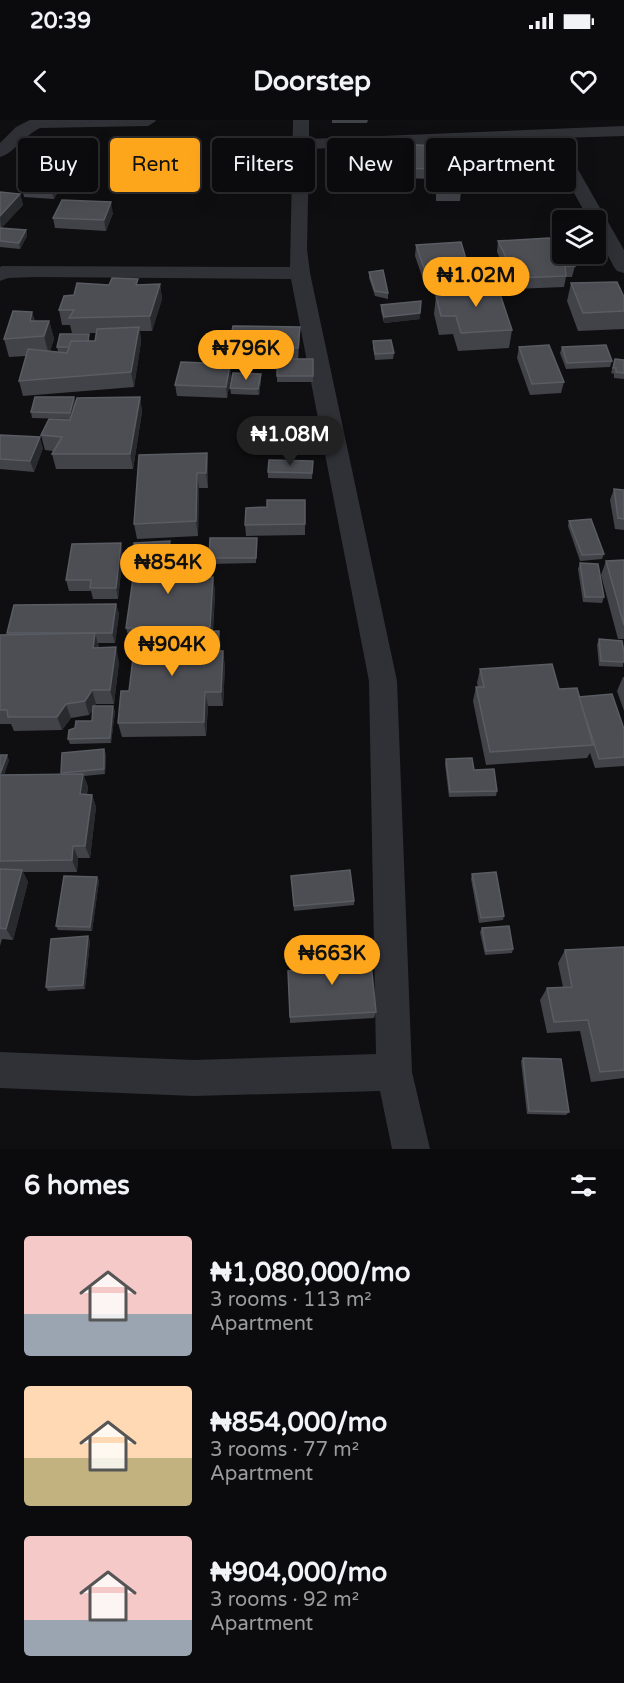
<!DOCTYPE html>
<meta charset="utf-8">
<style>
:root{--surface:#0b0b0d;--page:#141416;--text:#f1f3f6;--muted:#9a9b9d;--line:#2b2b2e;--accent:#fda51b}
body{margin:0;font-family:"Varela Round",sans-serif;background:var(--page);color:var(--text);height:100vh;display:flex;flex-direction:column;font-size:22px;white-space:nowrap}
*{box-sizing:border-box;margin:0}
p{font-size:20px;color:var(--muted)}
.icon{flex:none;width:33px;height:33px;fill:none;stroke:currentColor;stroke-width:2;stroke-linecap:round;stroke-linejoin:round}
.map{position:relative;height:1029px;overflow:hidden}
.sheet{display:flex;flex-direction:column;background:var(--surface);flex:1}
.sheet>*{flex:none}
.guide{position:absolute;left:18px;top:18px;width:588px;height:54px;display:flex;gap:12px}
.fabs{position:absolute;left:552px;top:90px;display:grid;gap:12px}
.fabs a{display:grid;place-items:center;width:54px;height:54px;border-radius:6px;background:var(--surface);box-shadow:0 6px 24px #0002,0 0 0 2px var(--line);font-size:30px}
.price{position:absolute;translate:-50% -51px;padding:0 14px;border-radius:21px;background:var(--accent);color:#111;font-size:20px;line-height:39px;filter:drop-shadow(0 2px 3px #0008)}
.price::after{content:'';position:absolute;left:50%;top:36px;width:18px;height:14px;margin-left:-9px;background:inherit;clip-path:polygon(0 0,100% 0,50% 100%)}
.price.active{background:#222;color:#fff}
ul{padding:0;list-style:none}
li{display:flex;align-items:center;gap:18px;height:150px;padding:0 24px}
li span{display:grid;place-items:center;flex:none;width:168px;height:120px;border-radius:6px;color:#555}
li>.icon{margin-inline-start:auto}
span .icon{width:72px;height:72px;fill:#fffc;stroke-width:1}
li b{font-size:26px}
h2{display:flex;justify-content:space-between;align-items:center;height:72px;padding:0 24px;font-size:26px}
.pill{padding:0 21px;border-radius:6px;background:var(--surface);box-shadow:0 6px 24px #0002,0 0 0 2px var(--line);font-size:21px;line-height:54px}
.pill.active{background:var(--accent);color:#111}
.status{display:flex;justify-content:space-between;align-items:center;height:42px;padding:0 30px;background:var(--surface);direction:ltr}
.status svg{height:16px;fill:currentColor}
header{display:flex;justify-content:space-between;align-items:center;height:78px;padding:0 24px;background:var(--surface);font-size:27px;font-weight:700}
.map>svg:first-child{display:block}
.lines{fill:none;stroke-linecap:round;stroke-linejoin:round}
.minor{fill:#303136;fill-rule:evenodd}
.wall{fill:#424349}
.shaded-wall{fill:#292a2e}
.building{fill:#4c4e54;stroke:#595c63;stroke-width:1.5}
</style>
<div class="status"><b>20:39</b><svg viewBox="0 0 49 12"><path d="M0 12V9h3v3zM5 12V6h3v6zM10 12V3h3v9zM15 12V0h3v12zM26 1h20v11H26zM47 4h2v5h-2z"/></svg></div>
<header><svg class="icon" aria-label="back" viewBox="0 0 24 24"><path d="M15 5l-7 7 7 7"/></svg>Doorstep<svg class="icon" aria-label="heart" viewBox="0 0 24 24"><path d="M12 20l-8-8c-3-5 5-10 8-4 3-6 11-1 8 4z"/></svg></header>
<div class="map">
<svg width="624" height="1029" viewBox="0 0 624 1029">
<rect width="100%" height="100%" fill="#0f0f11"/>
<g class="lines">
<!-- minor -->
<g class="minor">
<path d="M30,0H155L156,1L148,6L40,8C25,15 13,34 0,37V23L16,7Z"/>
<path d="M293,0H309V19L624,6V16L560,18L624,130V153L617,151L614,147L596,113V100H589L544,19L309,29L307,129L310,153L397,561L412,952L430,1029H392L380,971L194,976L0,968V932L194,940L376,934L369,561L291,159L37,157L8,158L0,161V147L2,146L290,147Z"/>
</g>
</g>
<!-- wall -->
<g class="wall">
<path d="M332,0H368L367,3H332Z"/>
<path d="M386,24L454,26L461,71L460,81H436V59L393,58L385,35Z"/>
<path d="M98,37L88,53L72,52L70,46Z"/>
<path d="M64,47L66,57L54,79L24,77L22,66Z"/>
<path d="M0,72L20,74L23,85L1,108L26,110L27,116L20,129L0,127Z"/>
<path d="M113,93L106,111L55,108L53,98Z"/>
<path d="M498,121L558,131L575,146L572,157H566L564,167L514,169L497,132Z"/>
<path d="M416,125L471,156L470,163L512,210L509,228L458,231L453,214L439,215L434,194L436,176L450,175L451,168H426L415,136Z"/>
<path d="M369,152L388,173V179L375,176L369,158Z"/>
<path d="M571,163L624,177V209L578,211L567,181Z"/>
<path d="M160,164L162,179L152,211H140L141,222L134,267L23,276L19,261L26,236L9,237L4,219L32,192L35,201H49L54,219L50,231L58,232L57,227L90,220V221H95L96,213H72L70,205H62L59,190L74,175L109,165Z"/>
<path d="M381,185L420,199L384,203L381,191Z"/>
<path d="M300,218L298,239H313V262H277V239H281L230,238L229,226Z"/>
<path d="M229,220L225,238L207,237L206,231Z"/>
<path d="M373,221L394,233L393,239L375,240L373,227Z"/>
<path d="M519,227L564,262L561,273L530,275L517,238Z"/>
<path d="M562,227L612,241L610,247L566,249L560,233Z"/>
<path d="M615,239L624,240V259L614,258V254L611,253Z"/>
<path d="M261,254V260L259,275L231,274L230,268Z"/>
<path d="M231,255L227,278L177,276L175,265Z"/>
<path d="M140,277L142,292L133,349H56L52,334L53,331L45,330L41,315L70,300L71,299L32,298L31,292L76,283Z"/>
<path d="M0,315L43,328L34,352L0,349Z"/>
<path d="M207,333L208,348V368H199L198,416L137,419L134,404Z"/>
<path d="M313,341L312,359L268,358V352Z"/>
<path d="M614,369L624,370V410L615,409L610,380Z"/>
<path d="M305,380V415L246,416L245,405L267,387Z"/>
<path d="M569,401L604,434L602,439L580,441L568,406Z"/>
<path d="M257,418L256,443L209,444V438Z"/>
<path d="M170,421V437H189L191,452L190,458L213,457L215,472L213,512L221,526L220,531L225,545L223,586H208L206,616L122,617L118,603L129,571L135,522H130L126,508L135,448H133L132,443Z"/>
<path d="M123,434L118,479H93L91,471H69L66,460Z"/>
<path d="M624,440V519H618L601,455L606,441Z"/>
<path d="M580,443L604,477L602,483L583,482L578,449Z"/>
<path d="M116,484L119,494L115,523H98L99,528L119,542L114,584H96L95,586L115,591L111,623L70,624L68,619L92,601L93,589L89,595L71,598L62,610L14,611L11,604H0V515H8L7,513Z"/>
<path d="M599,519L624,532L623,547L599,546L597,525Z"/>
<path d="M480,549L559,569L579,577L624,609V646L595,648L590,633L587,638L486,645L473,581L476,567H478L477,563Z"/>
<path d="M623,557H624V591L617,571Z"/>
<path d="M106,634L105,654L84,656L88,667L87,674L92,675L96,687L90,738H78L77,752H23L28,762L13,820L2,819L0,826V635L9,640L4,655L61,654Z"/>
<path d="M446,639L497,671L496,676L449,677L445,644Z"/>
<path d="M472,754L504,796L503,800L479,803L471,759Z"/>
<path d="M291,756L354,781V785L294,791Z"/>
<path d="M97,757L99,761L92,811L58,810L56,806Z"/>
<path d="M482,808L513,829L512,833L485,835L480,812Z"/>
<path d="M88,816L90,821L85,869L48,871L46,867Z"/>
<path d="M624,827V958L591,962L580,911L547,913L540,880L547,868L563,867L558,843L565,830Z"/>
<path d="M288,851L376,892L374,898L290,903Z"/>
<path d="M523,938L569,992L566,995L527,994L521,941Z"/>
</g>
<!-- shaded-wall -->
<g class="shaded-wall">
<path d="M97,31L98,37L88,53L87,48Z"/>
<path d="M64,47L66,57L54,79L51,68Z"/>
<path d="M20,74L23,85L1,109L0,96Z"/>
<path d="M111,82L113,93L106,111L104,100Z"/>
<path d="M26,110L27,116L20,129L19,123Z"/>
<path d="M160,164L162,179L152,211L150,196Z"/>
<path d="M32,192L37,210L30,201Z"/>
<path d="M420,193V199L384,203V197Z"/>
<path d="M49,201L54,219L49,235L44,216Z"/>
<path d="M139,207L141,222L134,267L131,252Z"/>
<path d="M300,207V218L298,239V228Z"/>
<path d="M228,214L229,220L225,238L224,232Z"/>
<path d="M230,244L231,255L227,278L226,267Z"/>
<path d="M261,254V260L259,275L258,269Z"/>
<path d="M74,277L76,283L72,299L70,293Z"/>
<path d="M140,277L142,292L133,349L130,334Z"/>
<path d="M40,317L43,328L34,352L30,341Z"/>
<path d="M207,333L208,348V368L206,353Z"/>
<path d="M197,353L199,368L198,416L196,401Z"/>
<path d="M121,423L123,434L118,479L116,468Z"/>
<path d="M189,437L191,452L189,472L187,458Z"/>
<path d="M213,457L215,472L212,521L210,507Z"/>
<path d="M116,484L119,494L115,523L112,513Z"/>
<path d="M219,511L221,526L220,545L218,531Z"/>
<path d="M95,513L99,528H93Z"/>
<path d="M116,527L119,542L114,584L110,570Z"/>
<path d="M223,531L225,545L223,586L221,572Z"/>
<path d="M92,570L96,584L89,595L85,581Z"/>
<path d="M205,572L208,586L206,616L204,602Z"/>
<path d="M66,584L71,598L62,610L57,597Z"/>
<path d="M113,586L115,591L111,623L110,618Z"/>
<path d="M104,629L106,634L105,654L104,649Z"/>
<path d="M7,635L9,640L1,663L0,654Z"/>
<path d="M83,654L88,667L85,687L80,674Z"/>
<path d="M92,675L96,687L90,738L85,726Z"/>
<path d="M73,726L78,738L77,752L72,740Z"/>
<path d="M22,750L28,762L13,820L6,809Z"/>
<path d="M97,757L99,761L92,811L90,807Z"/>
<path d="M88,816L90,821L85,869L83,865Z"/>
</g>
<!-- building -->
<g class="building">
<path d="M386,24L454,26L461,71H437V49L394,48Z"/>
<path d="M82,30L97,31L87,48L70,46Z"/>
<path d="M34,45L64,47L51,68L22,66Z"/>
<path d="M0,72L20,74L0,96Z"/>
<path d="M62,80L111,82L104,100L53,98Z"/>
<path d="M0,108L26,110L19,123L0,121Z"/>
<path d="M549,118L558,131L562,130V134H569L575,146H565L566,156L516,158L498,121Z"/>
<path d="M461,122L471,156L427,157L416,125Z"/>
<path d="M383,150L388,173L375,171L369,152Z"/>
<path d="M112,158L138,159L136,165L160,164L150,196L69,198L74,190H59L64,176L74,175L77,163L109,165Z"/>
<path d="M496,162L512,210L461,213L456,196H441L436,176L455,175L451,164Z"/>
<path d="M617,162L624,177V191L583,193L571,163Z"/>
<path d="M421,181L420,193L384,197L381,185Z"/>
<path d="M13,191L32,192L30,201H49L44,216L4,219Z"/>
<path d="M233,206L300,207L298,228L229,226Z"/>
<path d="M139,207L131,252L19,261L28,229L67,233L71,221H95L97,209Z"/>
<path d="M60,214H89L88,221H71L69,227H57Z"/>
<path d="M210,214H228L224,232L206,231Z"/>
<path d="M391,220L394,233L375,234L373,221Z"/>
<path d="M549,225L564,262L532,264L519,227Z"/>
<path d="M606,225L612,241L567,243L562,227Z"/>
<rect x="277" y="239" width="36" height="17"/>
<path d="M615,239L624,240V253L616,252V248H613Z"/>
<path d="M181,242L230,244L226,267L175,265Z"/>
<path d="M233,253L261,254L258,269L230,268Z"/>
<path d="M35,277H74L70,293L31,292Z"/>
<path d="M140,277L130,334H52L62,317L41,315L49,299L70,300L77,278Z"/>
<path d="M0,315L40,317L30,341L0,339Z"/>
<path d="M207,333L206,353H197L196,401L134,404L139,335Z"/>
<path d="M269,340L313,341L312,353L268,352Z"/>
<path d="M614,369L624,370V399L618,398Z"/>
<path d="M267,380H305V404L245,405L246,388L267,387Z"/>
<path d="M591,399L604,434L582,435L569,401Z"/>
<path d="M210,418H257L256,438H209Z"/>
<path d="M170,421L168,437H136L135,442L132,443L134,423Z"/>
<path d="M121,423L116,468H90L91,460H66L72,424Z"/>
<path d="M136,437H189L187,458L213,457L210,507L126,508Z"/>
<path d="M624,440V505L606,441Z"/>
<path d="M580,443L598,444L604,477H585Z"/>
<path d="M116,484L112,513H7L14,485Z"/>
<path d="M219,511L218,531H223L221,572H205L204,602L118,603L121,571H129L136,513Z"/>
<path d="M95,513L93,528L116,527L110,570H92L85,581L66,584L57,597H8L7,590H0V515Z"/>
<path d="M599,519L622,521L624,532V542L601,541Z"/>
<path d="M552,544L559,569L577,568L593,625L490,632L476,567H484L480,549Z"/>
<path d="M612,574L624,609V637L599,639L579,577Z"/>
<path d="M93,586H113L110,618L68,619L69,610L75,608L76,601H92Z"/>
<path d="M104,629V649L61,653L62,633Z"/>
<path d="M0,635H7L0,654Z"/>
<path d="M472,638L474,650L494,649L497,671L450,672L446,639Z"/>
<path d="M83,654L80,674L92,675L85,726H73L72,740L0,741V655Z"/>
<path d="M0,749L22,750L6,809L0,808Z"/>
<path d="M350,750L354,781L294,786L291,756Z"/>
<path d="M496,752L504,796L481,798L472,754Z"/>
<path d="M64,756L97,757L90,807L56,806Z"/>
<path d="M509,806L513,829L486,831L482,808Z"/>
<path d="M88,816L83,865L46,867L51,819Z"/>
<path d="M624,827V950L600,952L588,900L554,902L547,868L572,867L565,830Z"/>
<path d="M370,833L376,892L290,897L288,851L302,850V837Z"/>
<path d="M523,938L561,939L569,992L529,991Z"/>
</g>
</svg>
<div class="fabs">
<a><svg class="icon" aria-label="layers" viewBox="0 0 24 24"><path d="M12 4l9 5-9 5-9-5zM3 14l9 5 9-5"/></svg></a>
</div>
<b class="price" style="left:476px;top:188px">₦1.02M</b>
<b class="price" style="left:246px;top:261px">₦796K</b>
<b class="price active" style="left:290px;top:347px">₦1.08M</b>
<b class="price" style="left:168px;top:475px">₦854K</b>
<b class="price" style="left:172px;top:557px">₦904K</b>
<b class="price" style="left:332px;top:866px">₦663K</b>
<div class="guide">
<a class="pill">Buy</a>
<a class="pill active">Rent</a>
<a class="pill">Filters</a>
<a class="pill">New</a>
<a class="pill">Apartment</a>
</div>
</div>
<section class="sheet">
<h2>6 homes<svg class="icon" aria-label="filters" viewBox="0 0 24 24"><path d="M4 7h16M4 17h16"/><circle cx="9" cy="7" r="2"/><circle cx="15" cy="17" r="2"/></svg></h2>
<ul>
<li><span style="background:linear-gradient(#f6c9c9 65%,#9aa5b1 0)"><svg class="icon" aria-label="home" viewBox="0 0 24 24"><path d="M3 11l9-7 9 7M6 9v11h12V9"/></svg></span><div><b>₦1,080,000/mo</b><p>3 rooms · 113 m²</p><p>Apartment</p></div></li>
<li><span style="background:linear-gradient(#ffd9b3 60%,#c2b280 0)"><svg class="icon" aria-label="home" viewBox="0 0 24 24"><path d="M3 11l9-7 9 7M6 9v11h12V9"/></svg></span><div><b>₦854,000/mo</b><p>3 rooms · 77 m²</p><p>Apartment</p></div></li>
<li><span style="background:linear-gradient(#f6c9c9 70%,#9aa5b1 0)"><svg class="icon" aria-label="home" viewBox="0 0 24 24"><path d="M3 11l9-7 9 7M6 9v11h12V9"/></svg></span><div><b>₦904,000/mo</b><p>3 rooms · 92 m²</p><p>Apartment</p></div></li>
</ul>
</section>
